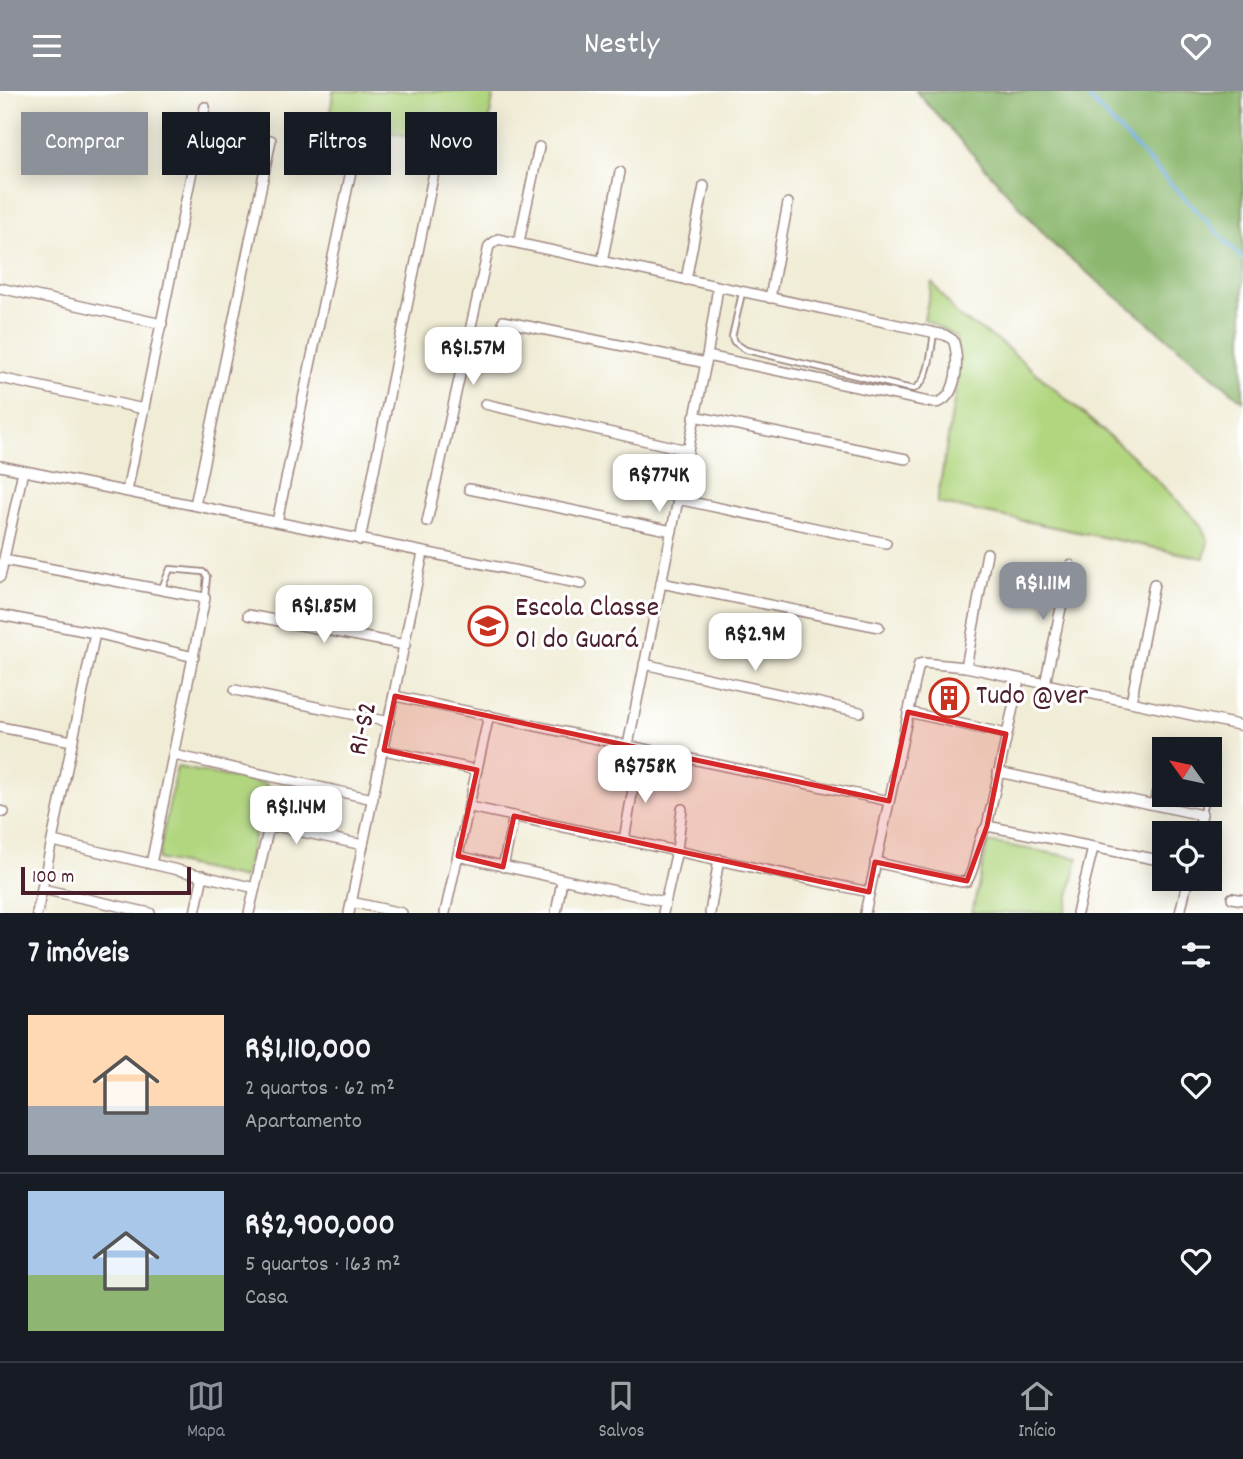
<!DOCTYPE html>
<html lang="pt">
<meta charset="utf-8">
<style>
:root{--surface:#171b24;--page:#242831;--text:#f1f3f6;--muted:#9ea1a6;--line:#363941;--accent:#8c9099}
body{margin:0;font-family:Dekko,sans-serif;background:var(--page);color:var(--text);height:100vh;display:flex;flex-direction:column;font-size:26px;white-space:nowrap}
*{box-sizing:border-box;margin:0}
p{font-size:23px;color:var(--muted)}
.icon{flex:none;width:38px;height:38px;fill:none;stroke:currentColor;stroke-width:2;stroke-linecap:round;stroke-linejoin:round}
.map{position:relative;height:822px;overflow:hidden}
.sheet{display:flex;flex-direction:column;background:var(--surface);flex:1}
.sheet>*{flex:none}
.top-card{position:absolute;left:21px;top:21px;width:700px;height:63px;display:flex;gap:14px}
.needle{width:46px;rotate:303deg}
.controls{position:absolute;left:1152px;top:646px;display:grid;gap:14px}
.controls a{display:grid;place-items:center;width:70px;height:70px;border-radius:0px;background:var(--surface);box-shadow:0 4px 18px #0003;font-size:35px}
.scale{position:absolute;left:21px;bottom:18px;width:170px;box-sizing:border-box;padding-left:7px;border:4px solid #4a1f2b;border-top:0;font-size:19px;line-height:24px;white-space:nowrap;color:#4a1f2b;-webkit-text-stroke:5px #fff;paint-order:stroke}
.price{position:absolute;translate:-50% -60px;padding:0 16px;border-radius:14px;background:#fff;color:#222;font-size:23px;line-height:46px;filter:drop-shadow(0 2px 4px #0008)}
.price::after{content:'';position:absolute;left:50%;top:42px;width:21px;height:16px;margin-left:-10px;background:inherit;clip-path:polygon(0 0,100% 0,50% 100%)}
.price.current{background:var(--accent);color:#fff}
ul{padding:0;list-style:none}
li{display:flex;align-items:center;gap:21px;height:175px;padding:0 28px}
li+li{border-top:2px solid var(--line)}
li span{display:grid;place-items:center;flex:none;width:196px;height:140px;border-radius:0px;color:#555}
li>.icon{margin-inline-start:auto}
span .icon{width:84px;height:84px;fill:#fffc;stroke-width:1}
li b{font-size:30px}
h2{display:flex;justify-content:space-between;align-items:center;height:84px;padding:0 28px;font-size:30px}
.pill{padding:0 24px;border-radius:0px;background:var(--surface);box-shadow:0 4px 18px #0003;font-size:24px;line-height:63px}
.pill.current{background:var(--accent);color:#fff}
header{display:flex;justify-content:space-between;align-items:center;height:91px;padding:0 28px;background:var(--accent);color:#fff;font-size:32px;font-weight:600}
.tab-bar{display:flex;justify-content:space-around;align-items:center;height:98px;border-top:2px solid var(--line);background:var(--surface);font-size:19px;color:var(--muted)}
.tab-bar a{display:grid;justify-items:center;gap:4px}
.tab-bar .current{color:var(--accent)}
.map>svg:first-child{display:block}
.green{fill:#b1d67f;stroke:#7e7a55;stroke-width:2}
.forest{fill:#8cb76e;stroke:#6b6b4c;stroke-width:2}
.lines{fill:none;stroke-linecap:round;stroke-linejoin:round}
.stream{stroke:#6eade1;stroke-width:3.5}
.lane-casing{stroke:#9d8680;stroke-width:8}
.street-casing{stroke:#9d8680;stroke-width:12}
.lane{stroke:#fff;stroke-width:4.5}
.street{stroke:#fff;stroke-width:9}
.marked{fill:#d62828;fill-opacity:0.2;stroke:#d62828;stroke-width:5;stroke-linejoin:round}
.labels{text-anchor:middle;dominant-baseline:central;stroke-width:6;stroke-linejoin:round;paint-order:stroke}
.poi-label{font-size:28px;fill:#4a1f2b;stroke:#fff;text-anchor:start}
.street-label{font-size:28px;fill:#4a1f2b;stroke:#fff}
</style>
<header><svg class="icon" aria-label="menu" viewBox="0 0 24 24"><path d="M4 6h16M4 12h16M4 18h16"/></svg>Nestly<svg class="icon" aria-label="heart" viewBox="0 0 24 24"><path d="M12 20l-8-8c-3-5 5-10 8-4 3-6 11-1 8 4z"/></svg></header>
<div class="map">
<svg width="1243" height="822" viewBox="0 0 1243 822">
<rect width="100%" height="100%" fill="#fff"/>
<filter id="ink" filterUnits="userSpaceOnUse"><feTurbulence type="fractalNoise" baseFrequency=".0143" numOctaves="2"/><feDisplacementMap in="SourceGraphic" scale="14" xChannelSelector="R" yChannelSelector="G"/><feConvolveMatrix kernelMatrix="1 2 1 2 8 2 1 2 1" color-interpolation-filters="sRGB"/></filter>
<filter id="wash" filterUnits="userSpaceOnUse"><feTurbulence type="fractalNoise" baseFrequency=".00686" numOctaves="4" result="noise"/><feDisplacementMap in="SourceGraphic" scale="28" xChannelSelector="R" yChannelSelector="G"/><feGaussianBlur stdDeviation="1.57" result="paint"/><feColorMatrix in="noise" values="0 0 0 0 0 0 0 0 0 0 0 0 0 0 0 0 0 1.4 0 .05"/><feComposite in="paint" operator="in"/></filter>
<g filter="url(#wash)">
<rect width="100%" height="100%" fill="#f0ecd5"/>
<!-- green -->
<g class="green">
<path d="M333,0H494L484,61L330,29Z"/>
<path d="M932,191L958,225L999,250L1138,370L1201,434L1208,450L1204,467L937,412L958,287L956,246L924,228Z"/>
<path d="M177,676L267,693L244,787L158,768Z"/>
<path d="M988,751L1078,767L1065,822H972Z"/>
</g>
<!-- forest -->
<path class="forest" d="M916,0H1243V310L1055,155Z"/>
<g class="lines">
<!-- stream -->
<path class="stream" d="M1082,0L1243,168"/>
</g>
</g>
<g filter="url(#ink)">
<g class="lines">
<!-- lane casing -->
<g class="lane-casing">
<g id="lane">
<path d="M742,202L732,246L734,251L746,259L903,296L914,298C930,290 931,259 934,242"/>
<path d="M161,499L170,478L203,481L207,485L205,506"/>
<path d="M1152,712L1159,685L1164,678"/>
<path d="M1202,723L1206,704"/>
</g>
</g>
<!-- street casing -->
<g class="street-casing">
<g id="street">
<path d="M519,151L539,56"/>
<path d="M602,171L620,81"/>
<path d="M686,189L704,95"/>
<path d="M0,197L162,233"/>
<path d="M770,207L788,112"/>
<path d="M503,230L706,272"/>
<path d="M0,287L144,318"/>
<path d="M485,313L687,359"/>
<path d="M694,325L906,368"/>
<path d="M0,375L582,493"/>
<path d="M469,398L672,440"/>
<path d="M127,400L205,16"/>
<path d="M677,408L886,452"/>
<path d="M195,414L271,49"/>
<path d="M277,431L354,66"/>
<path d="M427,431L489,155L498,148L945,244L953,249C960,266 958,311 934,312L707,265"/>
<path d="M360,449L434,81"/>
<path d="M4,469L205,507L151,773"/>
<path d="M0,486L23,380"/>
<path d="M661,492L879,536"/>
<path d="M0,524L95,542L194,566"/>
<path d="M248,524L405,554"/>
<path d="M644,573L860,621"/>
<path d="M966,576L987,462"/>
<path d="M1045,593L1070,474"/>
<path d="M235,599L389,631"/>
<path d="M395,605L889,710"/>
<path d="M1131,611L1154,493"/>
<path d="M908,621L1006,643"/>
<path d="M0,636L72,650"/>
<path d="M628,654L706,272L718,196"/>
<path d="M384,659L477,679"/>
<path d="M174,664L373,708"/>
<path d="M998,681L1202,724L1198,742"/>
<path d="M470,716L869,801"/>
<path d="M0,720L4,721"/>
<path d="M987,735L1164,770"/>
<path d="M624,749L637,675"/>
<path d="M53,750L255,797"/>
<path d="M458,765L665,811"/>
<path d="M875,771L961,791L967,790C978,774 974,751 987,735L1019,589"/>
<path d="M503,776L514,725"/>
<path d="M42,798L150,822"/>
<path d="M1232,807L1243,809"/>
<path d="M351,811L402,822"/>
<path d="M37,822L95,542"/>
<path d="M195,822L203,784"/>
<path d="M249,822L268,740L275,735L363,754"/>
<path d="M349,822L423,462"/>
<path d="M445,822L489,624"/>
<path d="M556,822L562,790"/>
<path d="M663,822L677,759L682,718"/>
<path d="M710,822L719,768"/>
<path d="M865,822L919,573L923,572L966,576L1243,635"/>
<path d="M1077,822L1093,757"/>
<path d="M1180,822L1188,788"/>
</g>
</g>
<!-- lane -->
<use href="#lane" class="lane"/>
<!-- street -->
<use href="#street" class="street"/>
</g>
</g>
<!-- marked area -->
<path class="marked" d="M395,605L889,710L908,621L1006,643L987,735L967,790L875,771L869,801L514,725L503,776L458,765L477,679L384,659Z"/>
<!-- icons -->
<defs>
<g id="school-ring" transform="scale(2.0125)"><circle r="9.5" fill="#fff" stroke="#c8321e" stroke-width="1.5"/><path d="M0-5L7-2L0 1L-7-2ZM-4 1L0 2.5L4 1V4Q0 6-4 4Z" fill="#c8321e"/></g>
<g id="building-ring" transform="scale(2.0125)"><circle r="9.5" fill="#fff" stroke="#c8321e" stroke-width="1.5"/><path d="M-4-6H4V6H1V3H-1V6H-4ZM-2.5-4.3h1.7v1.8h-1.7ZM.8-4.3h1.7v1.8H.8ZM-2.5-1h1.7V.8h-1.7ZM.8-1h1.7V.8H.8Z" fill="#c8321e"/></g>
</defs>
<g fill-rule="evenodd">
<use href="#school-ring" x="488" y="535"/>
<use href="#building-ring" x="949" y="607"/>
</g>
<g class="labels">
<!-- poi labels -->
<g class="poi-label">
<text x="515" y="519">Escola Classe<tspan x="515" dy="32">01 do Guará</tspan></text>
<text x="976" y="607">Tudo @ver</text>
</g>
<!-- street labels -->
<g class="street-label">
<text transform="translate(365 638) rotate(-78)">R1-S2</text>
</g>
</g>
</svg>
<div class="controls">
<a><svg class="needle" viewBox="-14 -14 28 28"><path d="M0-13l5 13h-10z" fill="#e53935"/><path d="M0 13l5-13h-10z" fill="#9ea1a6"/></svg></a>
<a><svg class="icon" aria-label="locate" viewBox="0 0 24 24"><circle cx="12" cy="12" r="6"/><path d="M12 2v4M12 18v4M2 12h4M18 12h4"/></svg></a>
</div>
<div class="scale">100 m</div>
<b class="price" style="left:473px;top:296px">R$1.57M</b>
<b class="price" style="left:659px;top:423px">R$774K</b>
<b class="price current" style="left:1043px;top:531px">R$1.11M</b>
<b class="price" style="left:324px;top:554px">R$1.85M</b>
<b class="price" style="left:755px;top:582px">R$2.9M</b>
<b class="price" style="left:645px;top:714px">R$758K</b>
<b class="price" style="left:296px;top:755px">R$1.14M</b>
<div class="top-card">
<a class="pill current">Comprar</a>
<a class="pill">Alugar</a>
<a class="pill">Filtros</a>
<a class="pill">Novo</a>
</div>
</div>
<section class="sheet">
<h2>7 imóveis<svg class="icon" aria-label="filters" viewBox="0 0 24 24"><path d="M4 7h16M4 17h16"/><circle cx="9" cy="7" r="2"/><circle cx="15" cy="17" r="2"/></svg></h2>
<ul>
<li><span style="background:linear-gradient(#ffd9b3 65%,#9aa5b1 0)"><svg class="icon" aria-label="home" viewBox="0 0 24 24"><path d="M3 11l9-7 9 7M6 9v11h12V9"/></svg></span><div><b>R$1,110,000</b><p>2 quartos · 62 m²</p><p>Apartamento</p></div><svg class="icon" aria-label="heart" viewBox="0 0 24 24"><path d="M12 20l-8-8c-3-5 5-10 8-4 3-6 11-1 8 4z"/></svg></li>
<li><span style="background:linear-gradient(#a9c7e8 60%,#8fb573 0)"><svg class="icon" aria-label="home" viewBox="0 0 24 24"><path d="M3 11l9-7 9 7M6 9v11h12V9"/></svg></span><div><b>R$2,900,000</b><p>5 quartos · 163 m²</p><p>Casa</p></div><svg class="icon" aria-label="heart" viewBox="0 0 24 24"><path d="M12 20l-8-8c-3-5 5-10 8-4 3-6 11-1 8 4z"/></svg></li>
</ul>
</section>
<nav class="tab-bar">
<a class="current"><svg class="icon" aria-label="map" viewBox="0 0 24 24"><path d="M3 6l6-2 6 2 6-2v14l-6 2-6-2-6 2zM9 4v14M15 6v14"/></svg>Mapa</a>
<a><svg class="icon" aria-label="saved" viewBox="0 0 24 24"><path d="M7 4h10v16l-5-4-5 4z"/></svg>Salvos</a>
<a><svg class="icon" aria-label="home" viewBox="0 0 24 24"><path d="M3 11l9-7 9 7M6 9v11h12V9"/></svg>Início</a>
</nav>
